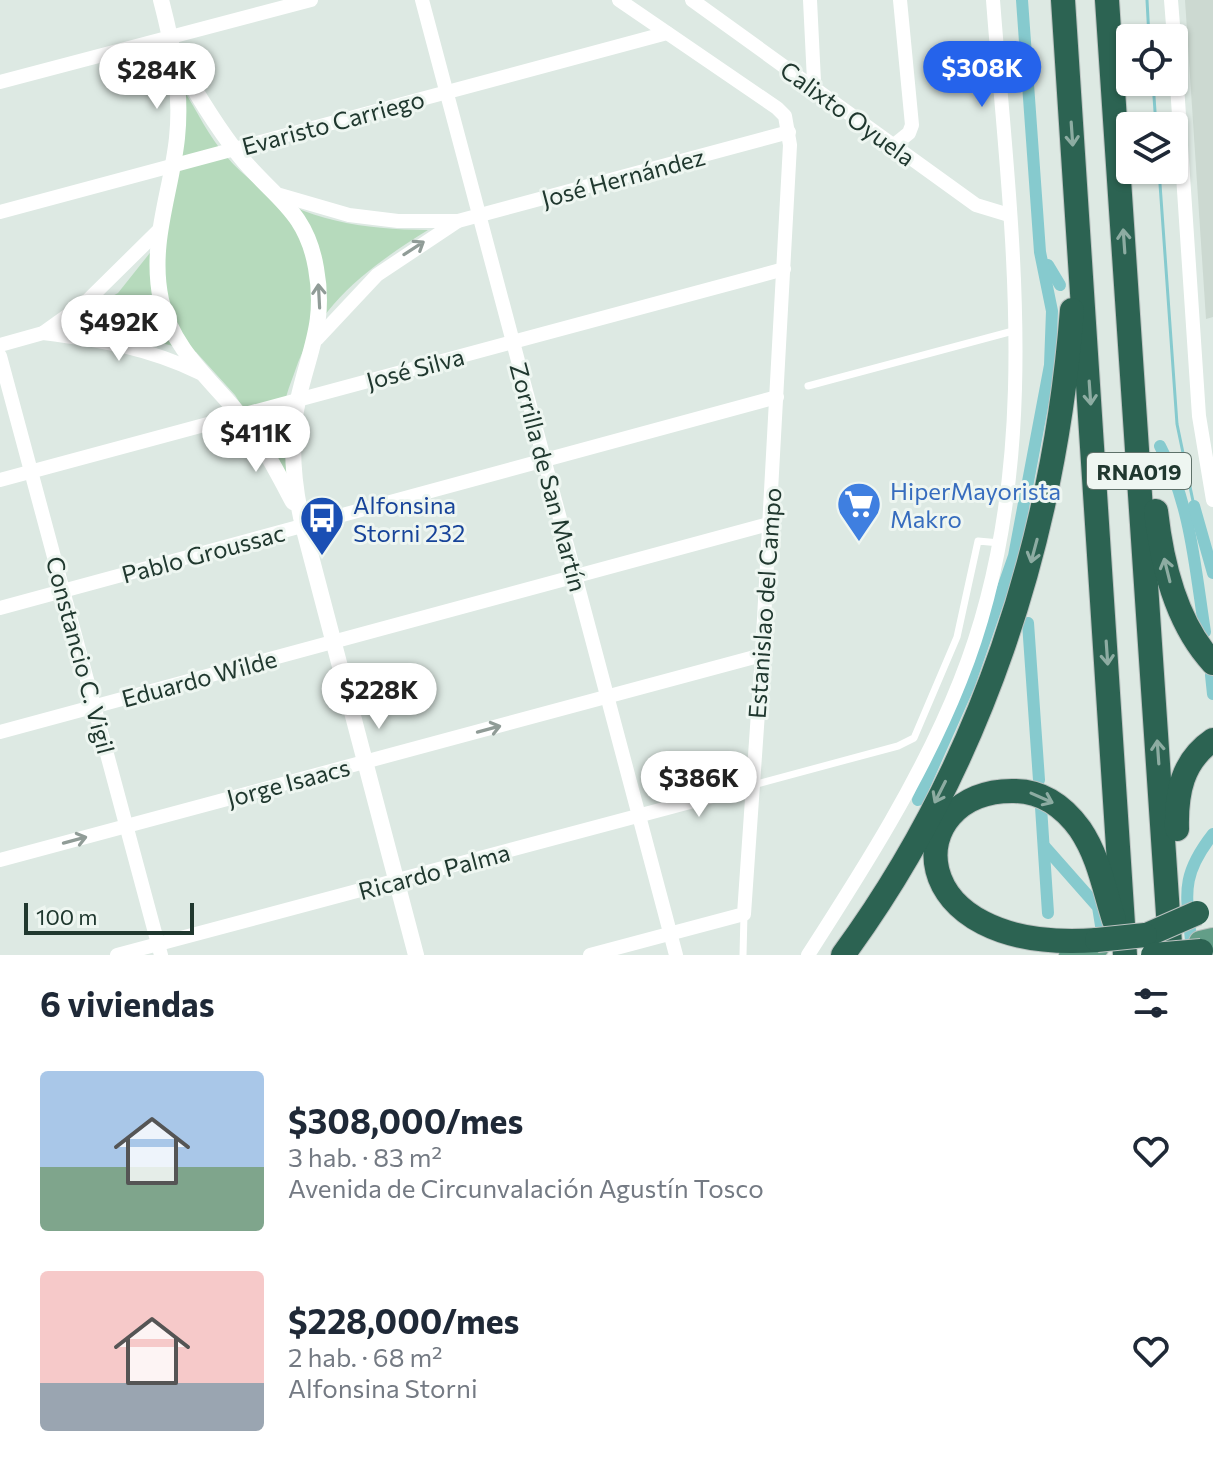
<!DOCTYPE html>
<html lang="es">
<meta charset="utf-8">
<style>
:root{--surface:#fff;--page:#f2f2f3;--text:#1f2937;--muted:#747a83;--accent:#2563eb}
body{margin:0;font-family:Commissioner,sans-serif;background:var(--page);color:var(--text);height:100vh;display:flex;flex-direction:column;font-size:30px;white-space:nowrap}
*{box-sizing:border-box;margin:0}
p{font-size:26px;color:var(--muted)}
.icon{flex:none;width:44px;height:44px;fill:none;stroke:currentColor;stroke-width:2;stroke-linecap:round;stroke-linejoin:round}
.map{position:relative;height:955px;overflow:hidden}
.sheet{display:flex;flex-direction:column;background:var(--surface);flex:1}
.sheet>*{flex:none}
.tools{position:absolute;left:1116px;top:24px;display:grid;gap:16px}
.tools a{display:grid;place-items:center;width:72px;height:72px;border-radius:8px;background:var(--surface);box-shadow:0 2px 6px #0004;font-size:40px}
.scale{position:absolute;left:24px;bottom:20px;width:170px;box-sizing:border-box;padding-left:8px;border:4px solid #20382f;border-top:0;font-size:22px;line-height:28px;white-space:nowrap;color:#20382f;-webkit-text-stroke:6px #eef6f1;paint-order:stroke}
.price{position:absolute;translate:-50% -68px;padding:0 18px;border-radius:28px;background:#fff;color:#222;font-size:26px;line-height:52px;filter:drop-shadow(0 2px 4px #0008)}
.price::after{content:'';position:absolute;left:50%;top:48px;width:24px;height:18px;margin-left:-12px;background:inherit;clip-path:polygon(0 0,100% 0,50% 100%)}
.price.selected{background:var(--accent);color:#fff}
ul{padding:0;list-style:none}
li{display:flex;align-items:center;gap:24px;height:200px;padding:0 40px}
li span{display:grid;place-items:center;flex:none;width:224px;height:160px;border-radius:8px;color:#555}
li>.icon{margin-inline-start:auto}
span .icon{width:96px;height:96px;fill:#fffc;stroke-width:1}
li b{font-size:34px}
h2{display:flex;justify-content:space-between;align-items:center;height:96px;padding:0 40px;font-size:34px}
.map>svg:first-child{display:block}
.built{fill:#ccd9d1}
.green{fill:#b6dabc}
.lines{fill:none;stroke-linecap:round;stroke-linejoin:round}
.stream{stroke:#86cace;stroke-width:3}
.canal{stroke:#86cace;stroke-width:12}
.primary-casing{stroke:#bcc3c1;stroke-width:24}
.motorway-casing{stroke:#bcc3c1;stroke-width:26}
.service{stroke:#fff;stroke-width:7}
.minor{stroke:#fff;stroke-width:14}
.tertiary{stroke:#fff;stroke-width:16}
.primary{stroke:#639e88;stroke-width:22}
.motorway{stroke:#2c6352;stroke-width:24}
.motorway-bridge-casing{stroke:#bcc3c1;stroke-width:26;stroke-linecap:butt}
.motorway-bridge{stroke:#2c6352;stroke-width:24}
.oneway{stroke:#8daca2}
.oneway2{stroke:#909c97}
.labels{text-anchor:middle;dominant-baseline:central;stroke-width:6;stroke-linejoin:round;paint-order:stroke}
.shield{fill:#eef6f1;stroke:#5e7169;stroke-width:2}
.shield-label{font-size:22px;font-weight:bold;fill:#20382f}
.street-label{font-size:24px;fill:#20382f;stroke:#eef6f1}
.shop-label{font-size:24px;fill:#366cbe;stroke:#eef6f1;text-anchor:start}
.transit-label{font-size:24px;fill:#164399;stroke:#eef6f1;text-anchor:start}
</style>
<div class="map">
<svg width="1213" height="955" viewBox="0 0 1213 955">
<rect width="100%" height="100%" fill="#dde9e3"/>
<!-- built -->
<path class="built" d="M1185,0H1213V317L1206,319Z"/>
<!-- green -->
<path class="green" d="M183,89C197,111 209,137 226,156C280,218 351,229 428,230C370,266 318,304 295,371C291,383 285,395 285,407C284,432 288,457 289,482L235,395L196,352L127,334L56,328L118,293L165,234Z"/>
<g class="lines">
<!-- stream -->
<g class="stream">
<path d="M1147,0L1149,38"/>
<path d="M1153,82L1156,126"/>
<path d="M1159,170L1177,424L1194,506"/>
</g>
<!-- canal -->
<g class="canal">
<path d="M1048,265L1060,285"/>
<path d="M1160,446C1191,505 1195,568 1205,632"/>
<path d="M1194,506L1213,573"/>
<path d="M1028,623L1039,780"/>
<path d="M1211,675L1213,694"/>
<path d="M918,800L969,685L1014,556L1050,365L1052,311L1040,252L1022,0"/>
<path d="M1041,807L1048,913"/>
<path d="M1045,847L1098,907L1104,944"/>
<path d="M1192,952C1188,897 1177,880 1213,834"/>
</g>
<!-- primary casing -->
<g class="primary-casing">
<g id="primary">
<path d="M1200,942L1213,939"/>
<path d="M1070,955L1098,947"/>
</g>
</g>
<!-- motorway casing -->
<g class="motorway-casing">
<g id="motorway">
<path d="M1063,0L1125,955"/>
<path d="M1107,0L1170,944"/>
<path d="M1156,511C1162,565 1176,623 1213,663"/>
<path d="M1177,829C1176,793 1182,761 1213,740"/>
<path d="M1097,940C896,955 900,789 1014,791C1042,791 1064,807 1080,829C1099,857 1104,889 1114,920"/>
<path d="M843,955C981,767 1054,541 1072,310"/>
</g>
</g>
<!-- service -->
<g class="service">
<path d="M808,386L1013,331"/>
<path d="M753,785L898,746L914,738L957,637L978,541L1000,543"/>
<path d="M743,955L744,914"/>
</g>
<!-- minor -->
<g class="minor">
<path d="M422,0L676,955"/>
<path d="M692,0L976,205L1009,215"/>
<path d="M810,0L814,81L811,87"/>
<path d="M1171,0L1174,38"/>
<path d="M1174,40L1199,416L1213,500"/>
<path d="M0,82L311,0"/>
<path d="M893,146L909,133L912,125L900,0"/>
<path d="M280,195L349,215L398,221H458L789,132"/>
<path d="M0,212L667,33"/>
<path d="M43,333C100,340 149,348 200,373"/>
<path d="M317,339L377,275L458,221"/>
<path d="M0,345L43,333L85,303L158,231"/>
<path d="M0,356L161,955"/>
<path d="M0,480L784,269"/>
<path d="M0,608L777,397"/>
<path d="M0,732L769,524"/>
<path d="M0,860L762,655"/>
<path d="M117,955L750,786"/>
<path d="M590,955L744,914L762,655L790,145L785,116L777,108L619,0"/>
<path d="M808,955C864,868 922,777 960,681C1047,465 1010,225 993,0"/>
</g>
<!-- tertiary -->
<g class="tertiary">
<path d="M161,0C173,46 182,90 177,138C171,194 149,243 161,300C172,348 209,378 239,414C261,440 277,472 293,502"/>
<path d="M176,58C195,91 215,125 239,155C272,197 306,209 316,268C326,323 309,350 298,400C289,442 293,484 303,526L416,955"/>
</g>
<!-- primary -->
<use href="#primary" class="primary"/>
<!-- motorway -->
<use href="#motorway" class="motorway"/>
<!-- motorway-bridge casing -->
<g class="motorway-bridge-casing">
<g id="motorway-bridge">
<path d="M1149,934L1197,913"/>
<path d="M1097,940L1145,935"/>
<path d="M1153,955L1201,951"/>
</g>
</g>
<!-- motorway-bridge -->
<use href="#motorway-bridge" class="motorway-bridge"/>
</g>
<!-- one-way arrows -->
<defs><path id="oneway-shaft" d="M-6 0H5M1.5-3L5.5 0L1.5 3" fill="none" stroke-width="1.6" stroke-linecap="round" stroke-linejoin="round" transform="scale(2)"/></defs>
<g class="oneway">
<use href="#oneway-shaft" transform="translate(1072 134) rotate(86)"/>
<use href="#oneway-shaft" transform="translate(1124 241) rotate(-94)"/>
<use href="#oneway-shaft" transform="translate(1090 393) rotate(86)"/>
<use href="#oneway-shaft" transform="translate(1034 551) rotate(105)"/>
<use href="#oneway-shaft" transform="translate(1167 570) rotate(-104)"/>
<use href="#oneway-shaft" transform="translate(1107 653) rotate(86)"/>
<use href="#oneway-shaft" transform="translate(1158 752) rotate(-94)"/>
<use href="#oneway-shaft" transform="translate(940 792) rotate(117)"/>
<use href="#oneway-shaft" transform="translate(1042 798) rotate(24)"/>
</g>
<g class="oneway2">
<use href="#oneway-shaft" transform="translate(414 248) rotate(-33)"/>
<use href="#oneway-shaft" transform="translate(319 296) rotate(-93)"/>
<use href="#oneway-shaft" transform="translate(489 729) rotate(-15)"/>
<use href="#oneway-shaft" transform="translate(75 840) rotate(-15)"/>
</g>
<!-- icons -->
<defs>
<g id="supermarket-pin" transform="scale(2.3)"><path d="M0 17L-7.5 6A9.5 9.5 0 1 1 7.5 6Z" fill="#3f7fe0" stroke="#eef6f1"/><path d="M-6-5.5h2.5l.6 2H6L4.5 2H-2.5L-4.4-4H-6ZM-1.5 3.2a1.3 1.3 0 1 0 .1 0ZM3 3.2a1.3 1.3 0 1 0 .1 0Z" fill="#fff"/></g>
<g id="bus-pin" transform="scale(2.3)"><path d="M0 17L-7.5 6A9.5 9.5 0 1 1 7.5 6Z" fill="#1a4fb4" stroke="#eef6f1"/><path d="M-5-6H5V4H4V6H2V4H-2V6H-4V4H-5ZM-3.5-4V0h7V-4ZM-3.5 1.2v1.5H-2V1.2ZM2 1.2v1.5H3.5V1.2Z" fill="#fff"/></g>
</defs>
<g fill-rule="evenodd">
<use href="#supermarket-pin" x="859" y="504"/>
<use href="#bus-pin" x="322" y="518"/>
</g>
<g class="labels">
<!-- shield labels -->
<rect class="shield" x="1087" y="453" width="104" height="36" rx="6"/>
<g class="shield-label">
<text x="1139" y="471">RNA019</text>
</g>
<!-- street labels -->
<g class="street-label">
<text transform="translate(848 113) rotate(36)">Calixto Oyuela</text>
<text transform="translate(333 122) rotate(-15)">Evaristo Carriego</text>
<text transform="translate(623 177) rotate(-15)">José Hernández</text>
<text transform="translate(415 368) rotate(-15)">José Silva</text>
<text transform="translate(549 477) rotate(75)">Zorrilla de San Martín</text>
<text transform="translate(203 553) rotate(-15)">Pablo Groussac</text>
<text transform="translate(764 603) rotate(-86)">Estanislao del Campo</text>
<text transform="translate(81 655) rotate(75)">Constancio C. Vigil</text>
<text transform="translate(199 678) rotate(-15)">Eduardo Wilde</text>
<text transform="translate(288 782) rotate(-15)">Jorge Isaacs</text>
<text transform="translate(434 871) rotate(-15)">Ricardo Palma</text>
</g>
<!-- shop labels -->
<g class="shop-label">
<text x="890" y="490">HiperMayorista<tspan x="890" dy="28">Makro</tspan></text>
</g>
<!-- transit labels -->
<g class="transit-label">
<text x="353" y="504">Alfonsina<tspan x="353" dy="28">Storni 232</tspan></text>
</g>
</g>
</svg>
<div class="tools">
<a><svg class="icon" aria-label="locate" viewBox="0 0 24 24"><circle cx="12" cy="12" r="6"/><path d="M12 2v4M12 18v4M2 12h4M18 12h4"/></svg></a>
<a><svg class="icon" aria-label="layers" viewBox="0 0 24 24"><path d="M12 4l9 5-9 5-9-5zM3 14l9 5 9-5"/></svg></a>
</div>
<div class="scale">100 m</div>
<b class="price selected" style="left:982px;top:109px">$308K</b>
<b class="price" style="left:157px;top:111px">$284K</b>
<b class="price" style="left:119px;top:363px">$492K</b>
<b class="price" style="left:256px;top:474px">$411K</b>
<b class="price" style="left:379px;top:731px">$228K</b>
<b class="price" style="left:699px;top:819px">$386K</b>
</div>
<section class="sheet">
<h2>6 viviendas<svg class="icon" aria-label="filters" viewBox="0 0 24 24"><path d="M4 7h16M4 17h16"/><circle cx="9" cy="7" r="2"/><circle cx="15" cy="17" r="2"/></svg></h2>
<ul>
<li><span style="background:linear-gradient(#a9c7e8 60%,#7fa58c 0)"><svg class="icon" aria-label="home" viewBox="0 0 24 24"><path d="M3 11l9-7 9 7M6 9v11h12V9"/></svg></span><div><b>$308,000/mes</b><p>3 hab. · 83 m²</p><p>Avenida de Circunvalación Agustín Tosco</p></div><svg class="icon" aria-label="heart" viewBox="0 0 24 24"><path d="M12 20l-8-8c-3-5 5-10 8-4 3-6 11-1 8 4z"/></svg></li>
<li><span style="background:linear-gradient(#f6c9c9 70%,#9aa5b1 0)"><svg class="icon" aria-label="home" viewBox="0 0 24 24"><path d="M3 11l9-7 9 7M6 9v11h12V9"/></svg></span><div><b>$228,000/mes</b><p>2 hab. · 68 m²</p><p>Alfonsina Storni</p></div><svg class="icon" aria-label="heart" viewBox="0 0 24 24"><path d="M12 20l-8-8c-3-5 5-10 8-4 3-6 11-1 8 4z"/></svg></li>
</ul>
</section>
